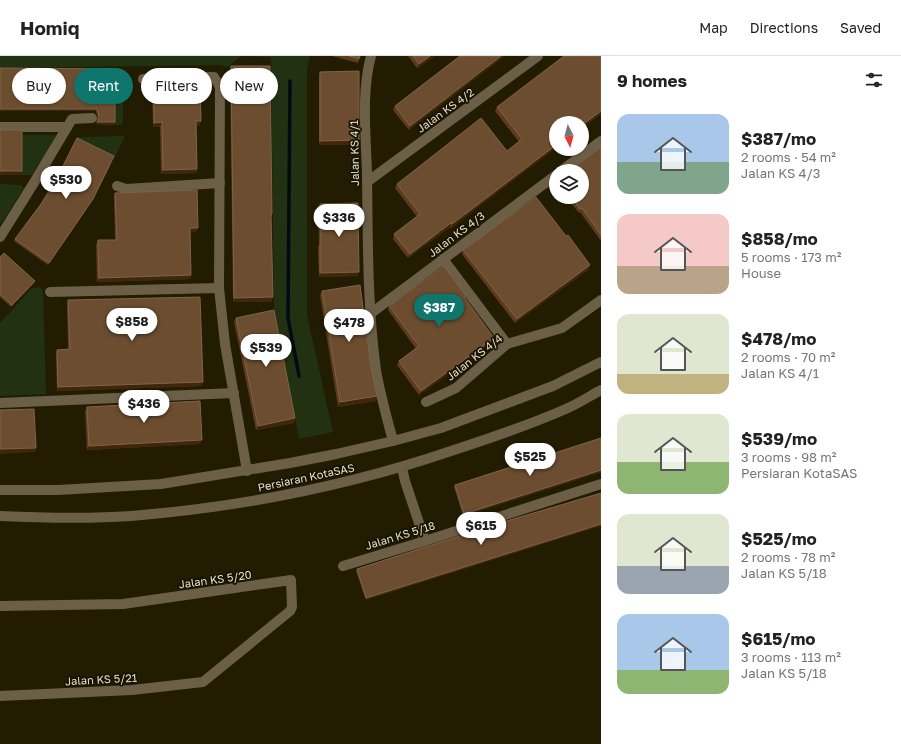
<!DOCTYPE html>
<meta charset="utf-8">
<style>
:root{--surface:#fff;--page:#f6f6f6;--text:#222;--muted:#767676;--line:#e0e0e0;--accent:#0f766e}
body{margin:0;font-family:"Golos Text",sans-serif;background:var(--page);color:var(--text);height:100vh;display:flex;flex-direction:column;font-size:15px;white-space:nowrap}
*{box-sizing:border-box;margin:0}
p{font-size:13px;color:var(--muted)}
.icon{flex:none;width:22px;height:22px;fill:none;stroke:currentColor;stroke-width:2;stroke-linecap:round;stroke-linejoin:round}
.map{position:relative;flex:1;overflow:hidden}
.panel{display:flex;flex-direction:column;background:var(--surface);width:300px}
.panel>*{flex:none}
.guide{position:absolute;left:12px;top:12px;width:380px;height:36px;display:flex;gap:8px}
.needle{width:26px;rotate:174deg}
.buttons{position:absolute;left:549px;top:60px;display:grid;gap:8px}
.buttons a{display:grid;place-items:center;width:40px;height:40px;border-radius:50%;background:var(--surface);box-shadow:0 1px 3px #0004;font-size:20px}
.price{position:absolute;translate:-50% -34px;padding:0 9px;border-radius:14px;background:#fff;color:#222;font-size:13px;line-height:26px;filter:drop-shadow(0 1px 2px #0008)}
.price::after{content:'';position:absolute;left:50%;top:24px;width:12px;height:9px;margin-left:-6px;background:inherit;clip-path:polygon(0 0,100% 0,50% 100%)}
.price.current{background:var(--accent);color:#fff}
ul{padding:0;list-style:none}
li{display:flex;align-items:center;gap:12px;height:100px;padding:0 16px}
li span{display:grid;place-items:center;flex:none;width:112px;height:80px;border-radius:12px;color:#555}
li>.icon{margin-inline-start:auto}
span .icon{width:48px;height:48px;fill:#fffc;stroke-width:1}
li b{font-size:17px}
h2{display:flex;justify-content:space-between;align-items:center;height:48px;padding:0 16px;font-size:17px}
.pill{padding:0 14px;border-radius:18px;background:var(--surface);box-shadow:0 1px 3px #0004;font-size:14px;line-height:36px}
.pill.current{background:var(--accent);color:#fff}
header{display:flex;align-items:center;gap:24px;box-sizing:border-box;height:56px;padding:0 20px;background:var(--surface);border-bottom:1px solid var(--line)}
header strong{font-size:19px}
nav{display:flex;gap:22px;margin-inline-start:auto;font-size:14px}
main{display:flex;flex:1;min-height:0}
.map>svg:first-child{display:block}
.green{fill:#213111}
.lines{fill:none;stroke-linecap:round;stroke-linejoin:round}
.stream{stroke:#000b13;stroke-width:3.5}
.minor{stroke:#6c5f47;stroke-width:10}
.wall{fill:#5e3b1c}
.shaded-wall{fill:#40270a}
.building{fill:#6c4d30;stroke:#7f6449}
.labels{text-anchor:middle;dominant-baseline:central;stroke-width:3.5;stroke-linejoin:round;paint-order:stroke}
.street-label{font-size:11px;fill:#e3dfcf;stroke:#191300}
</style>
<header>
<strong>Homiq</strong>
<nav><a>Map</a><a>Directions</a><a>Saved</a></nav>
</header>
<main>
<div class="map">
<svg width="601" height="688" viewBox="0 0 601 688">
<rect width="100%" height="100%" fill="#221c02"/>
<!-- green -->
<g class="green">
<path d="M0,0H310L307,13V259L333,376L299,383L274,250L271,1L241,0L228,11L220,9L0,12Z"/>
<path d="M114,15H123V66L121,69H114Z"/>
<path d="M20,79H54L56,83L32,119H20Z"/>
<path d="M125,80L114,103L76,84L78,81Z"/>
<path d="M0,128L21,129L24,132L0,169Z"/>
<path d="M40,231L43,235L46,338L0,340V266L4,263L31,233Z"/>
</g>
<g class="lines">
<!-- stream -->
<path class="stream" d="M290,25L288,262L299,320"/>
<!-- minor -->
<g class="minor">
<path d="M371,0C361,37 366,79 367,118C368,183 367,249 376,314C380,338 387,362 393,385"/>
<path d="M143,23L214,21L220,31L219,232L225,288L247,415"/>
<path d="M0,71H67"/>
<path d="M561,115L601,85"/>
<path d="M367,126L538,0"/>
<path d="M117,130L126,133L220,127"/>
<path d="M0,181L35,125L72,63L92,62"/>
<path d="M443,203L507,288"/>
<path d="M50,236L219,232"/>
<path d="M370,258L556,119"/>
<path d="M426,346L456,332L507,288L562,272L601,244"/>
<path d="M0,347L234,337"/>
<path d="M402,412L405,425L425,485"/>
<path d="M0,434H58L161,428L290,407L336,398L393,385L441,372L553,330L601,306"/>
<path d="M0,460C44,462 88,463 131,460C240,451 348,430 451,395C491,382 530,369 568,352C579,347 590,340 601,334"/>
<path d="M343,510L425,485L601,428"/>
<path d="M0,550L123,548L291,524L292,551L290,555L203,626L132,634L0,640"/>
</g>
</g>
<!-- wall -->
<g class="wall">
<path d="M332,0H360L358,7Z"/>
<path d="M408,0H435L417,12Z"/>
<path d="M460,0L409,74L393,54L395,50Z"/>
<path d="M231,10L272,158L271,161L273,241L271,246H233L230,14Z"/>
<path d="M115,13V66L114,69L96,68L98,62L96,55H0Z"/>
<path d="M320,16L359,84L358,89H319V20Z"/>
<path d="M154,29L201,65L199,70H196L197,113L196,117L161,118L160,71H153L152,34Z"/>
<path d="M497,51L601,58L582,72V67L451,172L450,171L408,202L393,183L394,178L417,161L395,132L397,128L507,95L519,86L495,55Z"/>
<path d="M77,82L92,145L48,209L14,185L15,183L41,148L62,114H61Z"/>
<path d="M601,91V185L580,156L579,157L566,141H582Z"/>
<path d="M115,137L196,176H190L191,219L190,223L97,226L96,189L98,184H115L114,141Z"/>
<path d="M320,148L359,216L357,220L319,221L318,192L319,189L318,152Z"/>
<path d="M463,194L588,214L515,267L462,198Z"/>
<path d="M0,201L35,225L34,227L11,251L0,241Z"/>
<path d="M322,235L371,311L377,340L376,345L338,351L320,239Z"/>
<path d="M465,242L494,282L493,286L419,339L397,309L399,305L416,293L388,254L389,250Z"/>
<path d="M68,244L202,330L57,335L56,298L57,294L68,293L67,249Z"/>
<path d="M236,262L295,362L294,367L256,374L234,266Z"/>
<path d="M87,351L200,388L87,394L85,356Z"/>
<path d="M601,382V416L463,460L454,431L455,429Z"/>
<path d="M500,467L366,544L356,515L357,513Z"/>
</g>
<!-- shaded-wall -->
<g class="shaded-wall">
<path d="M430,0H435L417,12L419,8Z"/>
<path d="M501,0H505L409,74L410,70Z"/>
<path d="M0,53H97L96,55H0Z"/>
<path d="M601,55V58L582,72V69Z"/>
<path d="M196,65H201L199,70H195Z"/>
<path d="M97,66H115L114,69L96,68Z"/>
<path d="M162,66L160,71H153L154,67Z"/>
<path d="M359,84L358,89H319L320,85Z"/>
<path d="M556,89V92L451,172L452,168Z"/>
<path d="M114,103L92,145L48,209L49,207Z"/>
<path d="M197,113L196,117L161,118L163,114Z"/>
<path d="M0,115H22L20,119H0Z"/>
<path d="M452,166L450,171L408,202L410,198Z"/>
<path d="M190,172H198L196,176H189Z"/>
<path d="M590,209L588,214L515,267L517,263Z"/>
<path d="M359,216L357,220L319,221L320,217Z"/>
<path d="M191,219L190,223L97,226L99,222Z"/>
<path d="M35,225L34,227L11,251L12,249Z"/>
<path d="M273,241L271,246H233L234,242Z"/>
<path d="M494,282L493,286L419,339L421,335Z"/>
<path d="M203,326L202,330L57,335L58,331Z"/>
<path d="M377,340L376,345L338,351L340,346Z"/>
<path d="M295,362L294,367L256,374L258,370Z"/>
<path d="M202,384L200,388L87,394L89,390Z"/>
<path d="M36,392L35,396L0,398V393Z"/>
<path d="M601,414V416L463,460L464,458Z"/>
<path d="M601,468V470L366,544V542Z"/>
</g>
<!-- building -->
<g class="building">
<path d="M349,0H360L359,3Z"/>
<path d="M413,0H430L419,8Z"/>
<path d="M460,0H501L410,70L395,50Z"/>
<path d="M564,0H601V55L582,69V67H556V89L452,168V166L410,198L394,178L420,158L397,128L481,62L507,95L522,83L497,51Z"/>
<path d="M231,10H270L272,158H271L273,241L234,242Z"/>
<path d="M0,12L115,13V66H97L99,60L97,53H0Z"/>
<path d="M359,15V84L320,85V16Z"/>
<path d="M200,28L201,65H196L197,113L163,114L162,66L154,67V29Z"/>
<rect x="0" y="74" width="22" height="41"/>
<path d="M77,82L114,100L93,143L49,207L15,183L41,148L63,112H62Z"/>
<path d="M601,91V179L582,152L580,153L571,141H582V115H569Z"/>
<path d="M197,134L198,172H190L191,219L99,222L98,184H117L115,137Z"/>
<path d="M536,141L566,180L568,179L590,209L517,263L463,194Z"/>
<path d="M358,147L359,216L320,217V188H321L320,148Z"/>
<path d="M4,197L35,225L12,249L0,238V201Z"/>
<path d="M444,210L466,240L464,241L494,282L421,335L399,305L419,290L389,250Z"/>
<path d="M360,229L371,311L377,340L340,346L322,235Z"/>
<path d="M200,241L203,326L58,331L57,294L70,293L68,244Z"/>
<path d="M274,254L295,362L258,370L236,262Z"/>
<path d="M200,345L202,384L89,390L87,351Z"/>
<path d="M34,353L36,392L0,393V354Z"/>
<path d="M601,382V414L464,458L455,429Z"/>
<path d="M601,437V468L366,542L357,513L500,467Z"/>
</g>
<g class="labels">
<!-- street labels -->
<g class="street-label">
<text transform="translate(445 54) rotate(-36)">Jalan KS 4/2</text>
<text transform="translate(354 97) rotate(-91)">Jalan KS 4/1</text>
<text transform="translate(456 178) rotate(-37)">Jalan KS 4/3</text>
<text transform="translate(474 301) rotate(-38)">Jalan KS 4/4</text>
<text transform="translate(306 421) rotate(-12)">Persiaran KotaSAS</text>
<text transform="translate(400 479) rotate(-17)">Jalan KS 5/18</text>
<text transform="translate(215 523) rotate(-8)">Jalan KS 5/20</text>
<text transform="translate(101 623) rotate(-3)">Jalan KS 5/21</text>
</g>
</g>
</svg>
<div class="buttons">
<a><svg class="needle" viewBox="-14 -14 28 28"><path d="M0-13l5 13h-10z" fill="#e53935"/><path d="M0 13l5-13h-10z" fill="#767676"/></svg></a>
<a><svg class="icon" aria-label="layers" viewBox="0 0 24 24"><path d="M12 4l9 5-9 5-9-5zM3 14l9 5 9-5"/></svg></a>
</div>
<b class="price" style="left:66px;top:144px">$530</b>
<b class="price" style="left:339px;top:182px">$336</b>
<b class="price current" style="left:439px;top:272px">$387</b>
<b class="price" style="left:132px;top:286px">$858</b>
<b class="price" style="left:349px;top:287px">$478</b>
<b class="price" style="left:266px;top:312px">$539</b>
<b class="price" style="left:144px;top:368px">$436</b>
<b class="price" style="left:530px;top:421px">$525</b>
<b class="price" style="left:481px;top:490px">$615</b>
<div class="guide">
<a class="pill">Buy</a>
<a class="pill current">Rent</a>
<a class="pill">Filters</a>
<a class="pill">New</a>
</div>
</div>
<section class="panel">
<h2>9 homes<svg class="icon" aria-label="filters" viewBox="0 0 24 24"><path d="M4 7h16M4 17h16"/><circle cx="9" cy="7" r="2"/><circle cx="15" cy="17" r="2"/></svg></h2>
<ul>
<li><span style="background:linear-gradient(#a9c7e8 60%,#7fa58c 0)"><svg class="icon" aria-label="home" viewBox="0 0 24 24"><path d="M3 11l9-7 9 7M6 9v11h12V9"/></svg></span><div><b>$387/mo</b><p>2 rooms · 54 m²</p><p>Jalan KS 4/3</p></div></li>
<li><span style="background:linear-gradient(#f6c9c9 65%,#b9a48a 0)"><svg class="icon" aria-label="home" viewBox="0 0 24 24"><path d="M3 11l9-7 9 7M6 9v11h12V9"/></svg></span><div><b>$858/mo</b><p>5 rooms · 173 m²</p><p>House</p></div></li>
<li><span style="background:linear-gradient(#dfe7d0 75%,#c2b280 0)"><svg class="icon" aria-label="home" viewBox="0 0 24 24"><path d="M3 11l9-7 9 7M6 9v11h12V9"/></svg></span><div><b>$478/mo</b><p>2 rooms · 70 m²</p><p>Jalan KS 4/1</p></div></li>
<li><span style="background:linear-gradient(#dfe7d0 60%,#8fb573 0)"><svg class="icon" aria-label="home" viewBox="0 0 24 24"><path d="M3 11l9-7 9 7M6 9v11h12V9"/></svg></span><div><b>$539/mo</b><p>3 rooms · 98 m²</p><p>Persiaran KotaSAS</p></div></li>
<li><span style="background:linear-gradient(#dfe7d0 65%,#9aa5b1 0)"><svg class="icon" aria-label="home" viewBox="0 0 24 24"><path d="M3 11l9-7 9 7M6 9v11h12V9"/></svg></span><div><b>$525/mo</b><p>2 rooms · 78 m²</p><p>Jalan KS 5/18</p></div></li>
<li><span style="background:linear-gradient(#a9c7e8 70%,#8fb573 0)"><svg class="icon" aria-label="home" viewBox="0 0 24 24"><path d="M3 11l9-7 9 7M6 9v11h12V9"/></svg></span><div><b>$615/mo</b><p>3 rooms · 113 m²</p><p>Jalan KS 5/18</p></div></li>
</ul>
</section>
</main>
